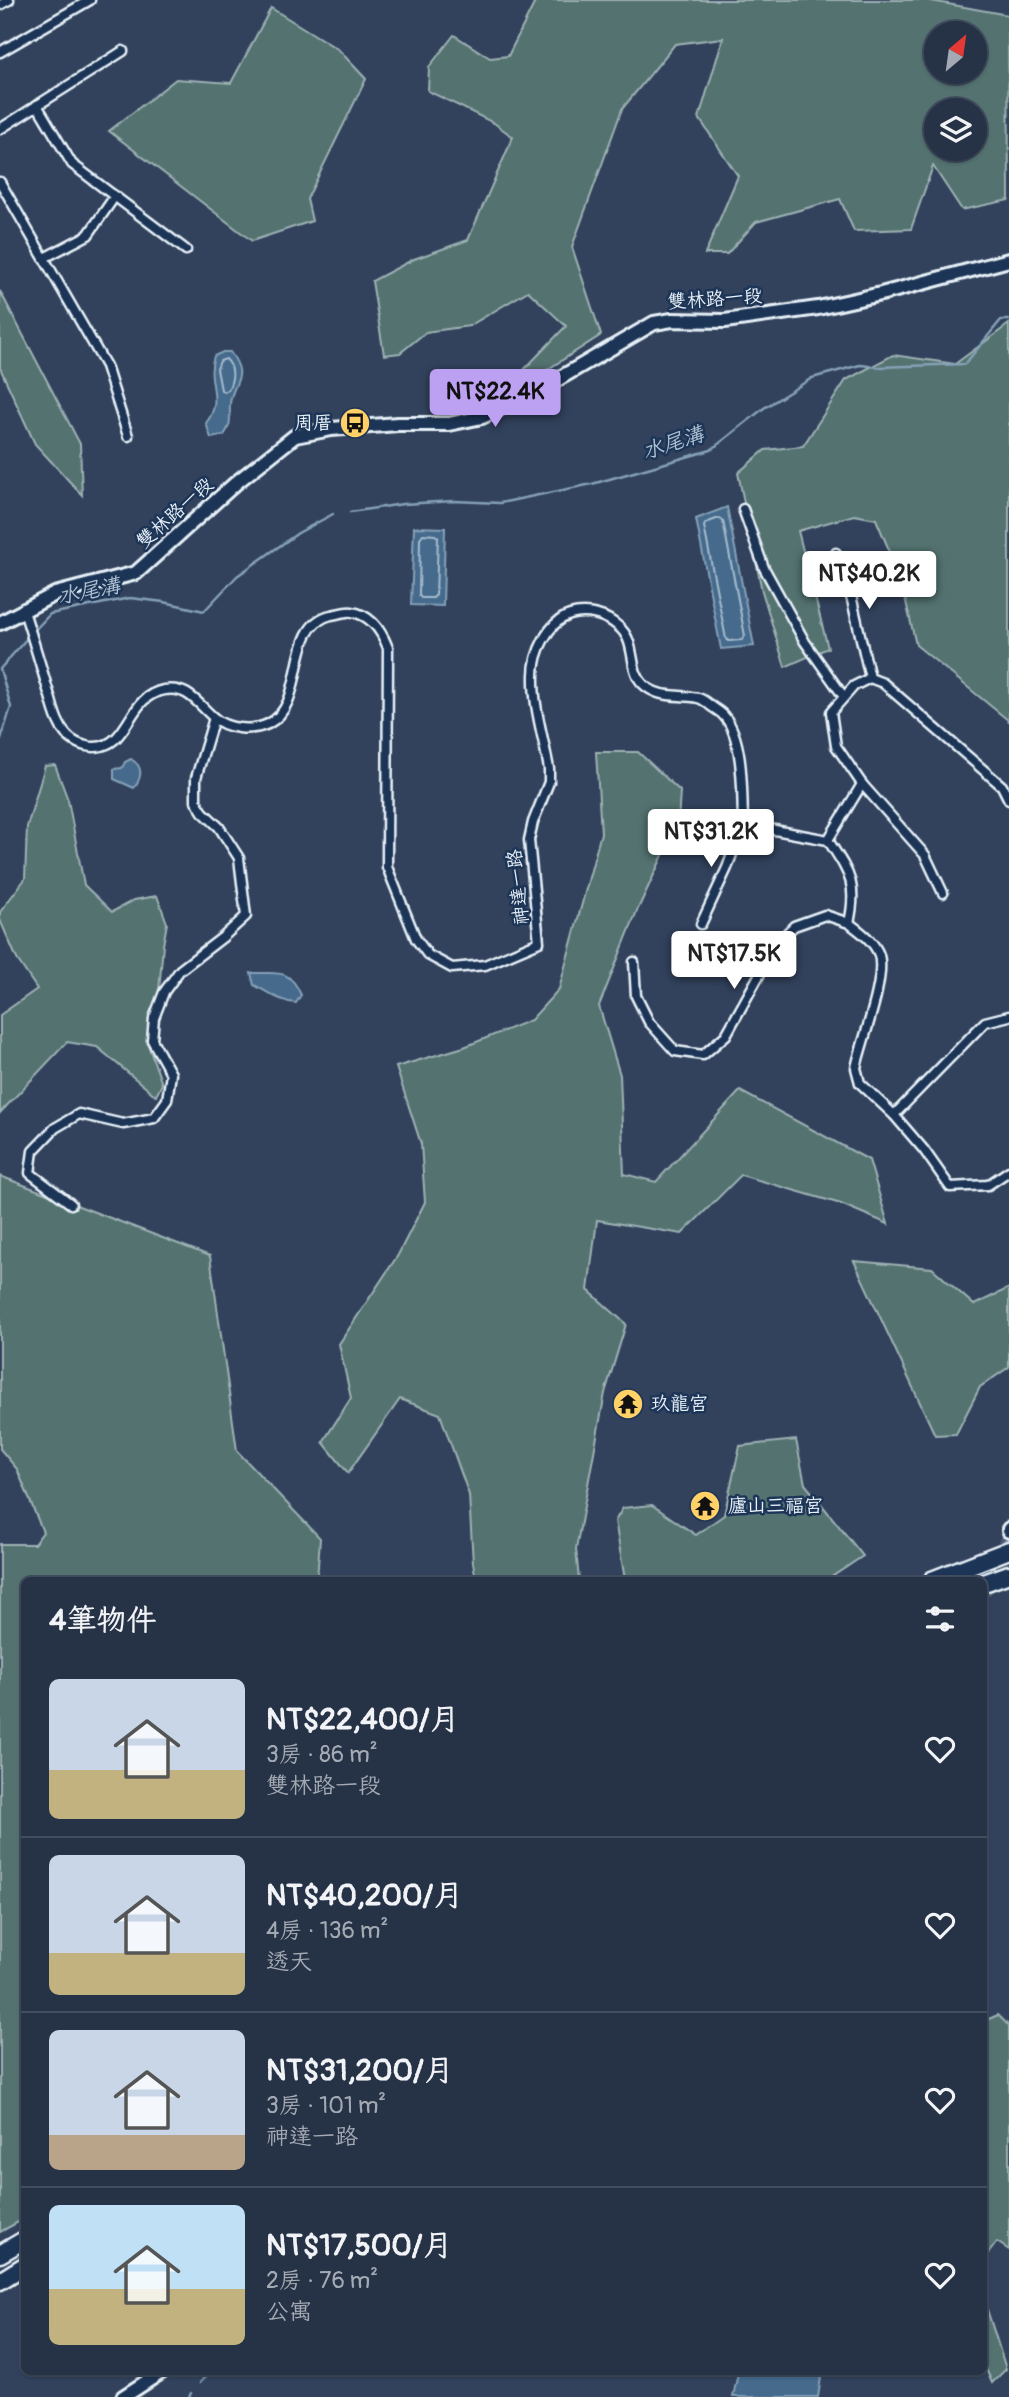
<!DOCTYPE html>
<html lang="zh-TW">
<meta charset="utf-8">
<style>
:root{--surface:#263246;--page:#323e51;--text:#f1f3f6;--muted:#a4aab3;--line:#424d5f;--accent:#bca0f2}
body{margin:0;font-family:Pangolin,"LXGW WenKai TC",sans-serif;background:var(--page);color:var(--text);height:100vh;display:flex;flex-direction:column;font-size:26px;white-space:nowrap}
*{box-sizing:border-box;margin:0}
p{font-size:23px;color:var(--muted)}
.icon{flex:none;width:38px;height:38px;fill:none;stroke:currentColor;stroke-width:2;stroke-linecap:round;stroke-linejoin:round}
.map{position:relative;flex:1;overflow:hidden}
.drawer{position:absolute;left:21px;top:1577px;width:966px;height:798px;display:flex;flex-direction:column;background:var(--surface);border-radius:10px;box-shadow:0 2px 5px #0004,0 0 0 2px var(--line)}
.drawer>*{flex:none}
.needle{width:46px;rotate:29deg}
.fabs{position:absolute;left:924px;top:21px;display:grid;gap:14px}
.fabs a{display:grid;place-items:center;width:63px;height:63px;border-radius:50%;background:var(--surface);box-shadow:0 2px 5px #0004,0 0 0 2px var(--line);font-size:35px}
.price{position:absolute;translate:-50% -60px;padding:0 16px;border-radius:7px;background:#fff;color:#222;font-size:23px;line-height:46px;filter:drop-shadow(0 2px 4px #0008)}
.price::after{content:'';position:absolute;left:50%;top:42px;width:21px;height:16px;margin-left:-10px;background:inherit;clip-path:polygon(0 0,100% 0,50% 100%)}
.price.on{background:var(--accent);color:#111}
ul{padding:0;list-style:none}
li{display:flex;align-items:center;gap:21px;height:175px;padding:0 28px}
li+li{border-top:2px solid var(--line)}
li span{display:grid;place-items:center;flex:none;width:196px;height:140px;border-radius:10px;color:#555}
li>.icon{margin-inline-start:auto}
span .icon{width:84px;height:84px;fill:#fffc;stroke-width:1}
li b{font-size:30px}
h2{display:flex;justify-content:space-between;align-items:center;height:84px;padding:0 28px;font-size:30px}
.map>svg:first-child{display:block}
.green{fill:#537270;stroke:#9eb2b4;stroke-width:2;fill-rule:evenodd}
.water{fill:#446b8c;stroke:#86a1b7;stroke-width:2}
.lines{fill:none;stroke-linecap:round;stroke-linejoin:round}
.shore{stroke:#a6bbcd;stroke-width:2}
.stream{stroke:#86a1b7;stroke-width:2.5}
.secondary-tunnel{stroke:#4d5c74;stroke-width:12;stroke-dasharray:12 6;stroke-linecap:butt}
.street-casing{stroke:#e8f1f8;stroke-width:13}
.secondary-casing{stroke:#e8f1f8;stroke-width:18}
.highway-casing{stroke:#e8f1f8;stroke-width:21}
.street{stroke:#1d3557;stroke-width:8}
.secondary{stroke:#1d3557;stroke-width:12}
.highway{stroke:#1d3557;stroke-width:16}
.labels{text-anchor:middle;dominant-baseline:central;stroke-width:5;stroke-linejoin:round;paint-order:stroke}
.street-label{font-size:19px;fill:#e8f1f8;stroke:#1d3557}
.poi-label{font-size:19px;fill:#e8f1f8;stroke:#1d3557;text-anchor:start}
.water-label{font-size:21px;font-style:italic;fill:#afc2d2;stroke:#1d3557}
</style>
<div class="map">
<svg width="1009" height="2397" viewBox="0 0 1009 2397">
<rect width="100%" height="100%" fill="#32425d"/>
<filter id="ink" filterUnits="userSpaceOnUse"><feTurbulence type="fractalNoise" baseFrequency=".0143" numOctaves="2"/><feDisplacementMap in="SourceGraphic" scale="14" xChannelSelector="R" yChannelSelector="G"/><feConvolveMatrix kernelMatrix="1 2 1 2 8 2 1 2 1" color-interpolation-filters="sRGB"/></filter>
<g filter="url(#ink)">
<!-- green -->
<g class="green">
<path d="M536,0H926L1008,15L1009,200L962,210L933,166L911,229L854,231L840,199L756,222L727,254H705L738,176L699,118L723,38L675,44L622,109L572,247L601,335L511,393L517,377L566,326L528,291L469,326L426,332L400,353L384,355L372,281L414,259L468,240L513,137L494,123L428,91L429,67L454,35L490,58L508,56ZM936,33H975V72H936ZM936,110H975V149H936Z"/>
<path d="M271,8L339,50L366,79L307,199L312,221L252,241L109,131L176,79L231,83Z"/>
<path d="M0,291L80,444L82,495L35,444L0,368Z"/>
<path d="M1009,324V721L916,645L900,576L876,519L854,515L798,531L828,648L785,667L762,591L738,473L765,450L803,446L846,380L893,355L955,364Z"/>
<path d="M596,752H638L680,791L678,823L637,911L599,1006L620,1075L624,1174L656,1182L740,1091L869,1160L888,1224L841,1204L741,1175L682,1234L597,1220L588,1290L626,1324L605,1393L576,1549L579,1580H476L473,1563L469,1495L440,1414L400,1399L348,1473L323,1442L351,1398L339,1344L398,1255L425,1202L421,1144L396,1067L464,1047L531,1020L559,989L601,833Z"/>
<path d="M55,765L68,800L84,885L112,912L134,900L157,896L167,923L163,945L158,1002L147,1042L162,1084L156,1096L97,1047L67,1042L0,1113V1015L37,989L17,959L0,920V912L25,879L27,827L45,766Z"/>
<path d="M0,1176L210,1256L237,1451L320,1538L317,1580H24V2219L0,2232V1544H34L43,1532L17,1469L0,1449Z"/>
<path d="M854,1261L932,1268L974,1305L1009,1288V1367L980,1387L956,1434L935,1435Z"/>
<path d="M796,1440L805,1484L863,1556L827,1580H625L615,1521L623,1508L652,1505L696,1535L724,1515L740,1446Z"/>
<path d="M998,2015L1009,2026V2250L997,2242L984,2259V2021Z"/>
<path d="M984,2300L1006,2369L992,2383L984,2364Z"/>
</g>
<!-- water -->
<g class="water">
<path d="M223,352H230C250,378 232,381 230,404C229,418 233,422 224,435L211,438L206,423C225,399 205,381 214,356Z"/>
<path d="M727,507L754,646L721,649L696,519Z"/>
<path d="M414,527L445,528L443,606L411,605Z"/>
<path d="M131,759C144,767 142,777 134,788L114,779V769L122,768L125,762Z"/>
<path d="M251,973C277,974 289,967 301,995L296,1003C280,1002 268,992 254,985Z"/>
<path d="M741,2371H822L818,2397H733L738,2373Z"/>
</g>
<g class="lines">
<!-- shore -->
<g class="shore">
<path d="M226,359C235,368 233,380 228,390L224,392L221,390L217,369L220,361Z"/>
<path d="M719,518L723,521L745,636L742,640L729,641L726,639L704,526L706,523Z"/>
<path d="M423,534L435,535L438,537L436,595L433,598H421L419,595L420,538Z"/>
</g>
<!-- stream -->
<g class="stream">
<path d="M350,512L403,504L454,501L500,503L592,484L711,450L764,408L812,378L860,365L879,367L965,364L1001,320H1009"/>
<path d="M33,632L50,614L130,598L164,602L204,611L237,576L298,533L333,514"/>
<path d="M0,742L11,707L0,669L28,637"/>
<path d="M200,2383L210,2371"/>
<path d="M189,2397L191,2393"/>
</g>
<!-- secondary-tunnel -->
<path class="secondary-tunnel" d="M984,1594L1009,1531"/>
<!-- street casing -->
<g class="street-casing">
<g id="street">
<path d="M0,5L9,0"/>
<path d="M0,52L90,0"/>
<path d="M37,105L72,164L186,250"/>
<path d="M0,129L123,51"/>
<path d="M0,182L106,366L128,436"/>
<path d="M44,258L88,235L115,196"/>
<path d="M743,509L764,568L805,642L844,697"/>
<path d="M836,553L852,600L870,678"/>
<path d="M23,608C32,636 40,663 48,690C52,701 54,715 60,725C70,747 100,755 117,737C133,720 137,695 164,690C188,686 197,703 213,717C226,729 251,732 268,724C309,704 284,626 331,615C338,614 345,611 352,612C371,615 382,632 388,648L387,867L416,939L428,955L452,968L485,965L539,942L529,840L533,822L549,782V769C544,739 533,706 534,675C534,653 548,622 570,615C587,610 606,615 619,627C637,642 628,669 643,684C658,699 679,694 698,698C703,699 707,703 711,706C715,709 721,712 724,716C744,738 742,794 743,824L828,840C849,873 858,883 849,923C861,932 874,941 879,955C886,980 862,1040 856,1068L860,1083L894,1115L924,1150L950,1187L988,1185L1009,1171"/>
<path d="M862,784L925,855L943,893"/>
<path d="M828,840L862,784L836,746L831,712L854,686L870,678L883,683L1002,786L1009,800"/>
<path d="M701,924L727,868L743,824"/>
<path d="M634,962L636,996L649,1022L675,1051L703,1055L726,1035L777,943L794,926L825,915L849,923"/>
<path d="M894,1115L985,1022L1009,1016"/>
<path d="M71,1204L30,1173L33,1151L55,1128L79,1114L123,1124L154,1118L167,1100L171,1074L152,1040L154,1018L164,992L180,970L223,937L246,916L239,858L219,827L203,812L196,801V778L214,718"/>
</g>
</g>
<!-- secondary casing -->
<g class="secondary-casing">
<g id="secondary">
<path d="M0,623L55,594L136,573L237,482L295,436L331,429L398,424H449L482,417L548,385L654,323L672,320L725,321L818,308L881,294L1009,260"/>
<path d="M1009,1531V1529"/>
<path d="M123,2397L163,2371"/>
</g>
</g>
<!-- highway casing -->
<g class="highway-casing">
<g id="highway">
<path d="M932,1580L1009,1550"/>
<path d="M984,1583L1009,1574"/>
<path d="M0,2254L24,2240"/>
<path d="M0,2281L24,2266"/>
</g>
</g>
<!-- street -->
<use href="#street" class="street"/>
<!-- secondary -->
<use href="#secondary" class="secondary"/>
<!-- highway -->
<use href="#highway" class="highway"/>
</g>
</g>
<!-- icons -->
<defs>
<g id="bus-disc" transform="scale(1.575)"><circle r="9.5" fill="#ffd166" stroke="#1d3557"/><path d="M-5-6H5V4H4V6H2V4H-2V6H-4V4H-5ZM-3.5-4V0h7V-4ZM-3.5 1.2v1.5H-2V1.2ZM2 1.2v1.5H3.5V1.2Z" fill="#111"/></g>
<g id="temple-disc" transform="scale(1.575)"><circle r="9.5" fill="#ffd166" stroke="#1d3557"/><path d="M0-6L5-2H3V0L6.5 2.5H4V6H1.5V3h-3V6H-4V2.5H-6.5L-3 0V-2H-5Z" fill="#111"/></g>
</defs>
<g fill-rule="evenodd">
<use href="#bus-disc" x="355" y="423"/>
<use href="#temple-disc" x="628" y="1404"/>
<use href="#temple-disc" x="705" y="1506"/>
</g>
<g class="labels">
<!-- street labels -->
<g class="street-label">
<text transform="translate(715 299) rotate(-4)">雙林路一段</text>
<text transform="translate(175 513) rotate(-42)">雙林路一段</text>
<text transform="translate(518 887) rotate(-96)">神達一路</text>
</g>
<!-- poi labels -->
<g class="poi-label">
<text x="332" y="423" text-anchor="end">周厝</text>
<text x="651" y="1404">玖龍宮</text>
<text x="728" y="1506">廬山三福宫</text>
</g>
<!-- water labels -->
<g class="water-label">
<text transform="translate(673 443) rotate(-18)">水尾溝</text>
<text transform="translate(89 591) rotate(-11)">水尾溝</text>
</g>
</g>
</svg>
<div class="fabs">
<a><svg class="needle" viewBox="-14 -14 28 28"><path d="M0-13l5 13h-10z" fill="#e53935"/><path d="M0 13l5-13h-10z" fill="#a4aab3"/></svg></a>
<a><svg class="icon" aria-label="layers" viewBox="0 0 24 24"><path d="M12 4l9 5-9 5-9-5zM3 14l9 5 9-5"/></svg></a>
</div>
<b class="price on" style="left:495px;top:429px">NT$22.4K</b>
<b class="price" style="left:869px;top:611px">NT$40.2K</b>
<b class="price" style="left:711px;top:869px">NT$31.2K</b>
<b class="price" style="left:734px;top:991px">NT$17.5K</b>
<section class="drawer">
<h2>4筆物件<svg class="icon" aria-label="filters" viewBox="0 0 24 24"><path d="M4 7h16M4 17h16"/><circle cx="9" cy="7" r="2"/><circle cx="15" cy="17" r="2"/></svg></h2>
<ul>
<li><span style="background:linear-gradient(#c9d6e8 65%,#c2b280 0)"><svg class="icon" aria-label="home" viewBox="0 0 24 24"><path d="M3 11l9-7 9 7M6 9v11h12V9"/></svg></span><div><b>NT$22,400/月</b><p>3房 · 86 m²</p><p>雙林路一段</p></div><svg class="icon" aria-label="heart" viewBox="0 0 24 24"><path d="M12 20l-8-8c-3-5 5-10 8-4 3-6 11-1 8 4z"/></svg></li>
<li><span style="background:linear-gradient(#c9d6e8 70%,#c2b280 0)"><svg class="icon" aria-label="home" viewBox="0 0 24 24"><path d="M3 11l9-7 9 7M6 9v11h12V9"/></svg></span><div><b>NT$40,200/月</b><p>4房 · 136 m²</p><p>透天</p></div><svg class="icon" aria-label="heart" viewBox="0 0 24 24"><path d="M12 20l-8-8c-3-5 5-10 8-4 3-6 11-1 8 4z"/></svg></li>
<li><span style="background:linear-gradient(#c9d6e8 75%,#b9a48a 0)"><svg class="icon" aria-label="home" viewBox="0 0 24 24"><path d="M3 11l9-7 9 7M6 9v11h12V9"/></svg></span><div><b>NT$31,200/月</b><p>3房 · 101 m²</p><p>神達一路</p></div><svg class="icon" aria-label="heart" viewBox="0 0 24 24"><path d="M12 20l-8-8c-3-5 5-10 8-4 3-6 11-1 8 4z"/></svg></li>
<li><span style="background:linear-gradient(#bfe0f5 60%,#c2b280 0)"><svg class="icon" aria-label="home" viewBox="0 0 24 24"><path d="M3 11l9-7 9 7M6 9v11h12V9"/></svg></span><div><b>NT$17,500/月</b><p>2房 · 76 m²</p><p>公寓</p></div><svg class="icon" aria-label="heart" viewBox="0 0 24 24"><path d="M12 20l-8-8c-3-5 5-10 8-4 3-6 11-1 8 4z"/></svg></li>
</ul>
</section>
</div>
